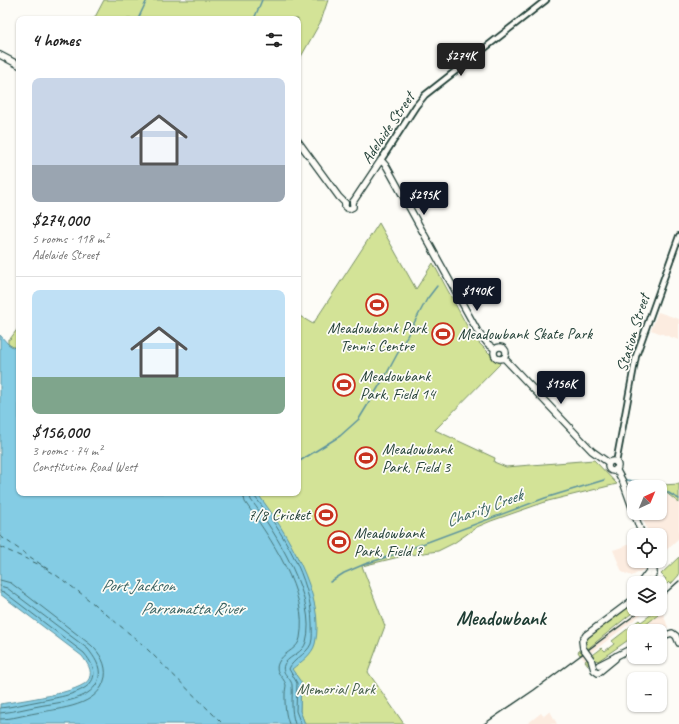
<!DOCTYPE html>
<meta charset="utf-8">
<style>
:root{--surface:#fff;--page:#f2f2f2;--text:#222;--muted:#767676;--line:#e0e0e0;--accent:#111827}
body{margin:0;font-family:Caveat,sans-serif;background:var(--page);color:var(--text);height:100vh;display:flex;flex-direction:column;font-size:15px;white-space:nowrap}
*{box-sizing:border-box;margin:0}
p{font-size:13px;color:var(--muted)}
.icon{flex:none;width:22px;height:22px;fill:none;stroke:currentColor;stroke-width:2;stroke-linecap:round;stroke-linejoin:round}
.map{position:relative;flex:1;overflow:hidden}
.drawer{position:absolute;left:16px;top:16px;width:285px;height:480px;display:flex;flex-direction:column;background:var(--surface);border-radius:8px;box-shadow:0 1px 3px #0004}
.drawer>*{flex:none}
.needle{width:26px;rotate:44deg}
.fabs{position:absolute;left:627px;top:480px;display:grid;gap:8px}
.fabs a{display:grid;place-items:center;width:40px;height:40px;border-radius:8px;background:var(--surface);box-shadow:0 1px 3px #0004;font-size:20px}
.price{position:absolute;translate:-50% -34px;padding:0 9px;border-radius:4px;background:var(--accent);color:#fff;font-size:13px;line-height:26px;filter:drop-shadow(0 1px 2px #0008)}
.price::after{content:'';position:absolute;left:50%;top:24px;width:12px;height:9px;margin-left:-6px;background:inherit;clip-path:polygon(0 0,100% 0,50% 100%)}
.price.selected{background:#222;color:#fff}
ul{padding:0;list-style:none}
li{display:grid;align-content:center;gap:8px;height:212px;padding:0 16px}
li+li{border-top:1px solid var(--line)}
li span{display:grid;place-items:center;height:124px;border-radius:8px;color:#555}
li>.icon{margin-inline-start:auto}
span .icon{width:72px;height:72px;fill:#fffc;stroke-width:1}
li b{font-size:17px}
h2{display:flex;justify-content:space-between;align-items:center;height:48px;padding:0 16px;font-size:17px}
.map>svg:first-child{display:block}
.built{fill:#fcece0}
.green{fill:#d3e397;stroke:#799066}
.water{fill:#84cce4;stroke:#5c939e}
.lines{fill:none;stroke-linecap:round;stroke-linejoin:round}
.shore{stroke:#47767a;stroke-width:1}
.stream{stroke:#5c939e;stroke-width:1.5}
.ferry{stroke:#386160;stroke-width:1;stroke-dasharray:5 4;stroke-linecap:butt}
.tertiary-casing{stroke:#1f3d34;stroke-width:8}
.secondary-casing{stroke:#1f3d34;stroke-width:8}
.tertiary{stroke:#fdfcf7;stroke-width:4.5}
.secondary{stroke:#fdfcf7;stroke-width:5.5}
.rail{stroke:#1f3d34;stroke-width:1.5}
.secondary-bridge-casing{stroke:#1f3d34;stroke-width:8;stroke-linecap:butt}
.secondary-bridge{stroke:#fdfcf7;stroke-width:5.5}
.labels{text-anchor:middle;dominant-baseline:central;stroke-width:3.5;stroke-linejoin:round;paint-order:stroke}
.street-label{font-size:16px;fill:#1f3d34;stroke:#fdfcf7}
.poi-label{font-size:16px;fill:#1f3d34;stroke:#fdfcf7;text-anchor:start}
.park-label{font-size:16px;fill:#435e48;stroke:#fdfcf7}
.water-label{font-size:17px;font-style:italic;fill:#386160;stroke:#fdfcf7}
.district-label{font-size:20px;font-weight:bold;fill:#1f3d34;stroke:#fdfcf7}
</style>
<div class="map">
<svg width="679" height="724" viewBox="0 0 679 724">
<rect width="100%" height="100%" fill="#fdfcf7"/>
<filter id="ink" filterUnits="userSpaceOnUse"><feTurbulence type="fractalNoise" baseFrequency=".025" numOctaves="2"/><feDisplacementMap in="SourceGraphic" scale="8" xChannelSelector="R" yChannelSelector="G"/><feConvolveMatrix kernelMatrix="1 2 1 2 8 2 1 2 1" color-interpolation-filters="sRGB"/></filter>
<g filter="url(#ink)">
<!-- built -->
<g class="built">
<path d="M658,312L679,319V340L651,330Z"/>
<path d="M660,490L679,503V538L660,556V535H649L641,513H660Z"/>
<path d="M634,543V561H645L647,568L632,576L622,572L613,550Z"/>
<path d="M641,609H648L591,653L592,655L585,661L580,655Z"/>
<path d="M662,611L668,627L657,631H647L645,626Z"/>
<path d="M550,711L557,724H527L541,713L544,716Z"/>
</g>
<!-- green -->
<g class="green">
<path d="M104,0H328L321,21L298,62V19H94Z"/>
<path d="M379,223L416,289L433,263L473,337L500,364L435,430L495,458L494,462L506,467L594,460L617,484L548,501L491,521L477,527L454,543L438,551L403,556L362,566L385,626L368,672L404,724H305L300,711L301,683L289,695L204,493H298V315L313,324Z"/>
<path d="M19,327V347H13L8,344V339H10Z"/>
<path d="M679,484V503L664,491L662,485Z"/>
<path d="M679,557V575L671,584L669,582L661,590L660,584L666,579L661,574Z"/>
<path d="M634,600V609H637L580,655L578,652L586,646L585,642L590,634Z"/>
<path d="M656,611L658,615L645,625V628L641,631H634V636L598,661L596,660L588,665L585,661L602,648L605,651L614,644L612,641L639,620L641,622Z"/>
</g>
<!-- water -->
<path class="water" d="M0,335L8,344L19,351V493H257C285,529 327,598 315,644C312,655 301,662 292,669L301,682L300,711L305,724H0V704C17,701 83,693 89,679C93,670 87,663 82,656L0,594Z"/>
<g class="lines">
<!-- shore -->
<g class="shore">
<path d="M243,493L245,502C270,538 309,592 300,638C298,649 286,651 280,660C272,672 283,675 286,685C286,687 285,691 285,694C285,705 285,714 289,724"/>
<path d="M249,493L251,500C275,531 318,600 306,642C303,653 291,655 285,663C279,673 291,677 292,685C293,699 290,709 295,724"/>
<path d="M254,493L255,497C282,531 311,578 312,623C312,629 313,638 311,644C306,655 292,660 289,669L297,683L296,711L301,724"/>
<path d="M0,580L11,583L91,645C100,653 107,665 105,677C99,707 60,708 36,713C24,715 12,719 0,719"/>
<path d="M0,586L7,588L88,649C94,657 101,666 99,677C94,701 59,702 39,706C27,708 13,712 0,713"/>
<path d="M0,591L4,592L84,653C115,690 65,696 39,701C27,703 13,707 0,708"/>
</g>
<!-- stream -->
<g class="stream">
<path d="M138,19L147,0"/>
<path d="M254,19L262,0"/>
<path d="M298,462L340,436L359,419L387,373L427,299L437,286"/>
<path d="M626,480L650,483L658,487"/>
<path d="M660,488L679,499"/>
<path d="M330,582L344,573L365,564L393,555L545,498L604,480"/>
</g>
<!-- ferry -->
<g class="ferry">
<path d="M0,536L49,570"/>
<path d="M0,547L40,565L56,575L83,595L142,644L223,724"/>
</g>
<!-- tertiary casing -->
<g class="tertiary-casing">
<g id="tertiary">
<path d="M381,160L416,106L425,95L546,0"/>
<path d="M616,463L636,356L679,236"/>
</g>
</g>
<!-- secondary casing -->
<g class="secondary-casing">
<g id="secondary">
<path d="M0,55L19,65"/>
<path d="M298,141L339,197L345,203"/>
<path d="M353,202L381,160L387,167L478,332L488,344L495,349"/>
<path d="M345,203V207L349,209L353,207V202"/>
<circle cx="500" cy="353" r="6"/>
<path d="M504,358L592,451L609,463"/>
<circle cx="613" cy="466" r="5"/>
<path d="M616,469L623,482L642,535"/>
<path d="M641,582L650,570L649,561"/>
<path d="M647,583L654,573L653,561"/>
<path d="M660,637L672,633L676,636L679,643"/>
<path d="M583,648L582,641L586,635L634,599"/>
<path d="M591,659L594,670L598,673L615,659L616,656"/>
<path d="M599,665L634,647"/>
</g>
</g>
<!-- tertiary -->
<use href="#tertiary" class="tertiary"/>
<!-- secondary -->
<use href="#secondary" class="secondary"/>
<!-- rail -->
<g class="rail">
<path d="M660,598L679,581"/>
<path d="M484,724L534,690L643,609"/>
</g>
<!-- secondary-bridge casing -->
<g class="secondary-bridge-casing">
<path id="secondary-bridge" d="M583,648L591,659"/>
</g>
<!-- secondary-bridge -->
<use href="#secondary-bridge" class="secondary-bridge"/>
</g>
</g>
<!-- icons -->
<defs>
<g id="stadium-ring" transform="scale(1.15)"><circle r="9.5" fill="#fdfcf7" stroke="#c8321e" stroke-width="1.5"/><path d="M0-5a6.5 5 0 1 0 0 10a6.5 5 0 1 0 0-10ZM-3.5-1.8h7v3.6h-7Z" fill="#c8321e"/></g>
</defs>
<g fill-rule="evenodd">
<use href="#stadium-ring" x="377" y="305"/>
<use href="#stadium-ring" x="443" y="334"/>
<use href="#stadium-ring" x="344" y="385"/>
<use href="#stadium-ring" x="366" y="458"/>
<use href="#stadium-ring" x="326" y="515"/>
<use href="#stadium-ring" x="339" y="542"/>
</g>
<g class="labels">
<!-- street labels -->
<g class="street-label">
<text transform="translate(388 128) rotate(-56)">Adelaide Street</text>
<text transform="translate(633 333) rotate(-73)">Station Street</text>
</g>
<!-- poi labels -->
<g class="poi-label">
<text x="377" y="328" text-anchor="middle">Meadowbank Park<tspan x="377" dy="18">Tennis Centre</tspan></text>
<text x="458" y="334">Meadowbank Skate Park</text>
<text x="360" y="376">Meadowbank<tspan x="360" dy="18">Park, Field 14</tspan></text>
<text x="382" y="449">Meadowbank<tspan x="382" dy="18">Park, Field 3</tspan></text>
<text x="310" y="515" text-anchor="end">7/8 Cricket</text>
<text x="354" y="533">Meadowbank<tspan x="354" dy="18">Park, Field 7</tspan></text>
</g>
<!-- park labels -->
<g class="park-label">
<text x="336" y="689">Memorial Park</text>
</g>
<!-- water labels -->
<g class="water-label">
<text transform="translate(484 508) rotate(-20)">Charity Creek</text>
<text x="138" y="585">Port Jackson</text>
<text x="192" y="608">Parramatta River</text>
</g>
<!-- district labels -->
<g class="district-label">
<text x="501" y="618">Meadowbank</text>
</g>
</g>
</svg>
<div class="fabs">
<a><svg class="needle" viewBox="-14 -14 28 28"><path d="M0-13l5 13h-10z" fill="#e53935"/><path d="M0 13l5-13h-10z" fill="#767676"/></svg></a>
<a><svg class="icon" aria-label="locate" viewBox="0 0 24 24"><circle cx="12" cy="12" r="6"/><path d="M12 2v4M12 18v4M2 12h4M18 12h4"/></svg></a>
<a><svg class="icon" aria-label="layers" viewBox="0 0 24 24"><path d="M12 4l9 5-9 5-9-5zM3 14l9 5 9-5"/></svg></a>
<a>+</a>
<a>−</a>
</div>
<b class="price selected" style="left:461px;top:77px">$274K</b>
<b class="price" style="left:424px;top:216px">$295K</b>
<b class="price" style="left:477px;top:312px">$140K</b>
<b class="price" style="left:561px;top:405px">$156K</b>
<section class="drawer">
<h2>4 homes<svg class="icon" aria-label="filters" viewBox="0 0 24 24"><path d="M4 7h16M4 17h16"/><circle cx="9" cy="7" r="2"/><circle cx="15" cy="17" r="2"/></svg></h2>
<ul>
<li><span style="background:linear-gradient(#c9d6e8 70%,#9aa5b1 0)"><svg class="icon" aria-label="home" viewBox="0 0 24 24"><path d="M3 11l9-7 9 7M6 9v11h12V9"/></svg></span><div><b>$274,000</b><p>5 rooms · 118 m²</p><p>Adelaide Street</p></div></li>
<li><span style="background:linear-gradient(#bfe0f5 70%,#7fa58c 0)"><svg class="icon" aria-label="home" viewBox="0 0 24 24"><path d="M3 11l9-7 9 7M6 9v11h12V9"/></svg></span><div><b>$156,000</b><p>3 rooms · 74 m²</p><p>Constitution Road West</p></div></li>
</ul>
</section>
</div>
